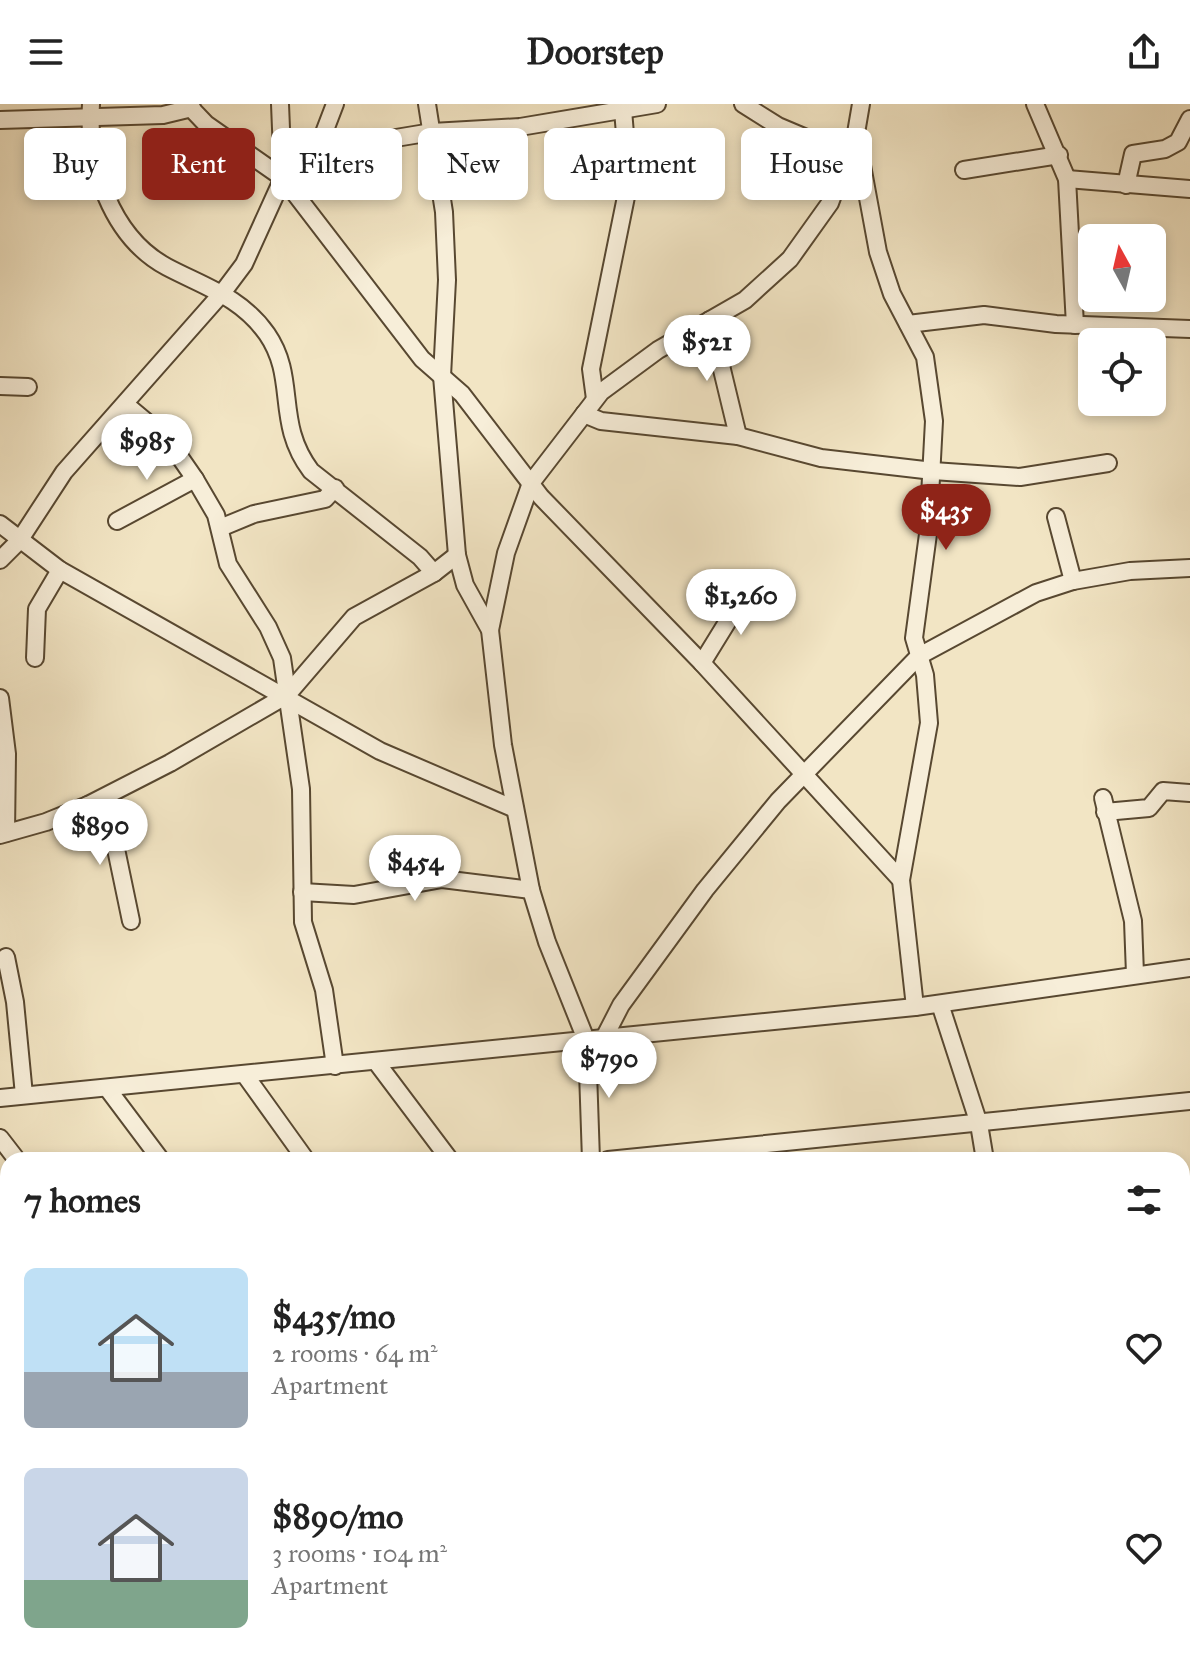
<!DOCTYPE html>
<meta charset="utf-8">
<style>
:root{--surface:#fff;--page:#f2f2f2;--text:#222;--muted:#767676;--accent:#8f2418}
body{margin:0;font-family:"IM FELL Great Primer",serif;background:var(--page);color:var(--text);height:100vh;display:flex;flex-direction:column;font-size:30px;white-space:nowrap}
*{box-sizing:border-box;margin:0}
p{font-size:26px;color:var(--muted)}
.icon{flex:none;width:44px;height:44px;fill:none;stroke:currentColor;stroke-width:2;stroke-linecap:round;stroke-linejoin:round}
.map{position:relative;flex:1;overflow:hidden}
.drawer{position:absolute;left:0px;top:1048px;width:1190px;height:514px;display:flex;flex-direction:column;background:var(--surface);border-radius:24px 24px 0 0;box-shadow:0 4px 12px #0003}
.drawer>*{flex:none}
.banner{position:absolute;left:24px;top:24px;width:1142px;height:72px;display:flex;gap:16px}
.needle{width:52px;rotate:352deg}
.controls{position:absolute;left:1078px;top:120px;display:grid;gap:16px}
.controls a{display:grid;place-items:center;width:88px;height:88px;border-radius:12px;background:var(--surface);box-shadow:0 4px 12px #0003;font-size:40px}
.price{position:absolute;translate:-50% -68px;padding:0 18px;border-radius:28px;background:#fff;color:#222;font-size:26px;line-height:52px;filter:drop-shadow(0 2px 4px #0008)}
.price::after{content:'';position:absolute;left:50%;top:48px;width:24px;height:18px;margin-left:-12px;background:inherit;clip-path:polygon(0 0,100% 0,50% 100%)}
.price.current{background:var(--accent);color:#fff}
ul{padding:0;list-style:none}
li{display:flex;align-items:center;gap:24px;height:200px;padding:0 24px}
li span{display:grid;place-items:center;flex:none;width:224px;height:160px;border-radius:12px;color:#555}
li>.icon{margin-inline-start:auto}
span .icon{width:96px;height:96px;fill:#fffc;stroke-width:1}
li b{font-size:34px}
h2{display:flex;justify-content:space-between;align-items:center;height:96px;padding:0 24px;font-size:34px}
.tag{padding:0 28px;border-radius:12px;background:var(--surface);box-shadow:0 4px 12px #0003;font-size:28px;line-height:72px}
.tag.current{background:var(--accent);color:#fff}
header{display:flex;justify-content:space-between;align-items:center;height:104px;padding:0 24px;background:var(--surface);font-size:36px;font-weight:700}
.map>svg:first-child{display:block}
.lines{fill:none;stroke-linecap:round;stroke-linejoin:round}
.minor-casing{stroke:#584831;stroke-width:20}
.minor{stroke:#f7eed9;stroke-width:16}
</style>
<header><svg class="icon" aria-label="menu" viewBox="0 0 24 24"><path d="M4 6h16M4 12h16M4 18h16"/></svg>Doorstep<svg class="icon" aria-label="share" viewBox="0 0 24 24"><path d="M12 15V3M7 8l5-5 5 5M5 13v7h14v-7"/></svg></header>
<div class="map">
<svg width="1190" height="1561" viewBox="0 0 1190 1561">
<rect width="100%" height="100%" fill="#f2e5c4"/>
<filter id="stains"><feTurbulence type="fractalNoise" baseFrequency=".0025" numOctaves="4"/><feColorMatrix values="0 0 0 0 .2 0 0 0 0 .09 0 0 0 0 .02 0 0 0 .5 -.17"/></filter>
<radialGradient id="worn" r=".72"><stop offset=".6" stop-color="#630" stop-opacity="0"/><stop offset="1" stop-color="#630" stop-opacity=".3"/></radialGradient>
<g class="lines">
<!-- minor casing -->
<g class="minor-casing">
<g id="minor">
<path d="M91,0C87,60 111,133 167,163C205,183 241,193 267,230C298,275 274,318 311,367L420,453L434,469"/>
<path d="M187,0L206,20L283,74"/>
<path d="M280,0L283,74L422,255L462,290L541,393L702,559L901,776"/>
<path d="M427,0L444,108L447,176L442,272L457,451L465,481L490,526L503,641L531,786L547,838L587,938L591,1056"/>
<path d="M743,0L778,22L849,52"/>
<path d="M861,0L856,29L878,148L892,190L925,253L934,317L928,430L914,534L925,571L929,619L901,776L915,903"/>
<path d="M1035,0L1067,75L1075,221"/>
<path d="M0,16L163,11L192,4"/>
<path d="M317,47L335,0"/>
<path d="M964,66L1059,51"/>
<path d="M1067,75L1190,85"/>
<path d="M1126,81L1133,50L1165,45L1178,38L1190,15"/>
<path d="M710,216L738,332"/>
<path d="M908,220L984,211L1056,220L1190,225"/>
<path d="M0,282L28,283"/>
<path d="M595,295L591,265L629,78L623,6"/>
<path d="M125,300L168,336L195,375L216,411L228,460L268,523L282,554L301,685L303,818L324,886L335,962"/>
<path d="M584,310L601,317L738,332L821,354L933,367L1020,373L1108,359"/>
<path d="M1056,413L1073,477"/>
<path d="M117,417L195,375"/>
<path d="M0,420L60,466L380,647L515,705"/>
<path d="M220,424L254,410L325,395L335,384"/>
<path d="M0,456L19,437L64,368L223,188L244,160L283,74L317,47L432,28L520,23L657,0"/>
<path d="M490,526L506,449L531,379L601,288L658,246L745,196L790,155L830,99L854,34"/>
<path d="M35,554L37,505L60,466"/>
<path d="M702,559L747,486"/>
<path d="M0,594L7,650L6,729"/>
<path d="M1103,694L1133,817L1135,870"/>
<path d="M88,701L116,745L131,817"/>
<path d="M1105,708L1149,704L1163,687L1190,689"/>
<path d="M0,731L46,718L88,701L170,659L287,591L354,513L434,469L457,451"/>
<path d="M302,788L354,791L442,775L531,786"/>
<path d="M6,853L15,898L24,991"/>
<path d="M940,900L979,1020L985,1056"/>
<path d="M603,936L621,901L705,786L778,697L919,552L1036,489L1073,477L1130,467L1190,464"/>
<path d="M377,959L450,1056"/>
<path d="M245,971L306,1056"/>
<path d="M107,984L161,1056"/>
<path d="M0,994L915,903L1190,864"/>
<path d="M0,1034L17,1056"/>
<path d="M608,1056L1190,997"/>
<path d="M1182,1114L1190,1113"/>
<path d="M1182,1227L1190,1226"/>
<path d="M0,1230L8,1241"/>
<path d="M1182,1345H1190"/>
<path d="M0,1446L8,1457"/>
<path d="M1182,1465L1190,1464"/>
<path d="M79,1554L84,1561"/>
<path d="M106,1554L114,1561"/>
<path d="M295,1554L306,1561"/>
<path d="M1138,1554V1561"/>
<path d="M36,1561L46,1554"/>
<path d="M369,1561L372,1554"/>
</g>
</g>
<!-- minor -->
<use href="#minor" class="minor"/>
</g>
<rect width="100%" height="100%" filter="url(#stains)"/>
<rect width="100%" height="100%" fill="url(#worn)"/>
</svg>
<div class="controls">
<a><svg class="needle" viewBox="-14 -14 28 28"><path d="M0-13l5 13h-10z" fill="#e53935"/><path d="M0 13l5-13h-10z" fill="#767676"/></svg></a>
<a><svg class="icon" aria-label="locate" viewBox="0 0 24 24"><circle cx="12" cy="12" r="6"/><path d="M12 2v4M12 18v4M2 12h4M18 12h4"/></svg></a>
</div>
<b class="price" style="left:707px;top:279px">$521</b>
<b class="price" style="left:147px;top:378px">$985</b>
<b class="price current" style="left:946px;top:448px">$435</b>
<b class="price" style="left:741px;top:533px">$1,260</b>
<b class="price" style="left:100px;top:763px">$890</b>
<b class="price" style="left:415px;top:799px">$454</b>
<b class="price" style="left:609px;top:996px">$790</b>
<div class="banner">
<a class="tag">Buy</a>
<a class="tag current">Rent</a>
<a class="tag">Filters</a>
<a class="tag">New</a>
<a class="tag">Apartment</a>
<a class="tag">House</a>
</div>
<section class="drawer">
<h2>7 homes<svg class="icon" aria-label="filters" viewBox="0 0 24 24"><path d="M4 7h16M4 17h16"/><circle cx="9" cy="7" r="2"/><circle cx="15" cy="17" r="2"/></svg></h2>
<ul>
<li><span style="background:linear-gradient(#bfe0f5 65%,#9aa5b1 0)"><svg class="icon" aria-label="home" viewBox="0 0 24 24"><path d="M3 11l9-7 9 7M6 9v11h12V9"/></svg></span><div><b>$435/mo</b><p>2 rooms · 64 m²</p><p>Apartment</p></div><svg class="icon" aria-label="heart" viewBox="0 0 24 24"><path d="M12 20l-8-8c-3-5 5-10 8-4 3-6 11-1 8 4z"/></svg></li>
<li><span style="background:linear-gradient(#c9d6e8 70%,#7fa58c 0)"><svg class="icon" aria-label="home" viewBox="0 0 24 24"><path d="M3 11l9-7 9 7M6 9v11h12V9"/></svg></span><div><b>$890/mo</b><p>3 rooms · 104 m²</p><p>Apartment</p></div><svg class="icon" aria-label="heart" viewBox="0 0 24 24"><path d="M12 20l-8-8c-3-5 5-10 8-4 3-6 11-1 8 4z"/></svg></li>
</ul>
</section>
</div>
